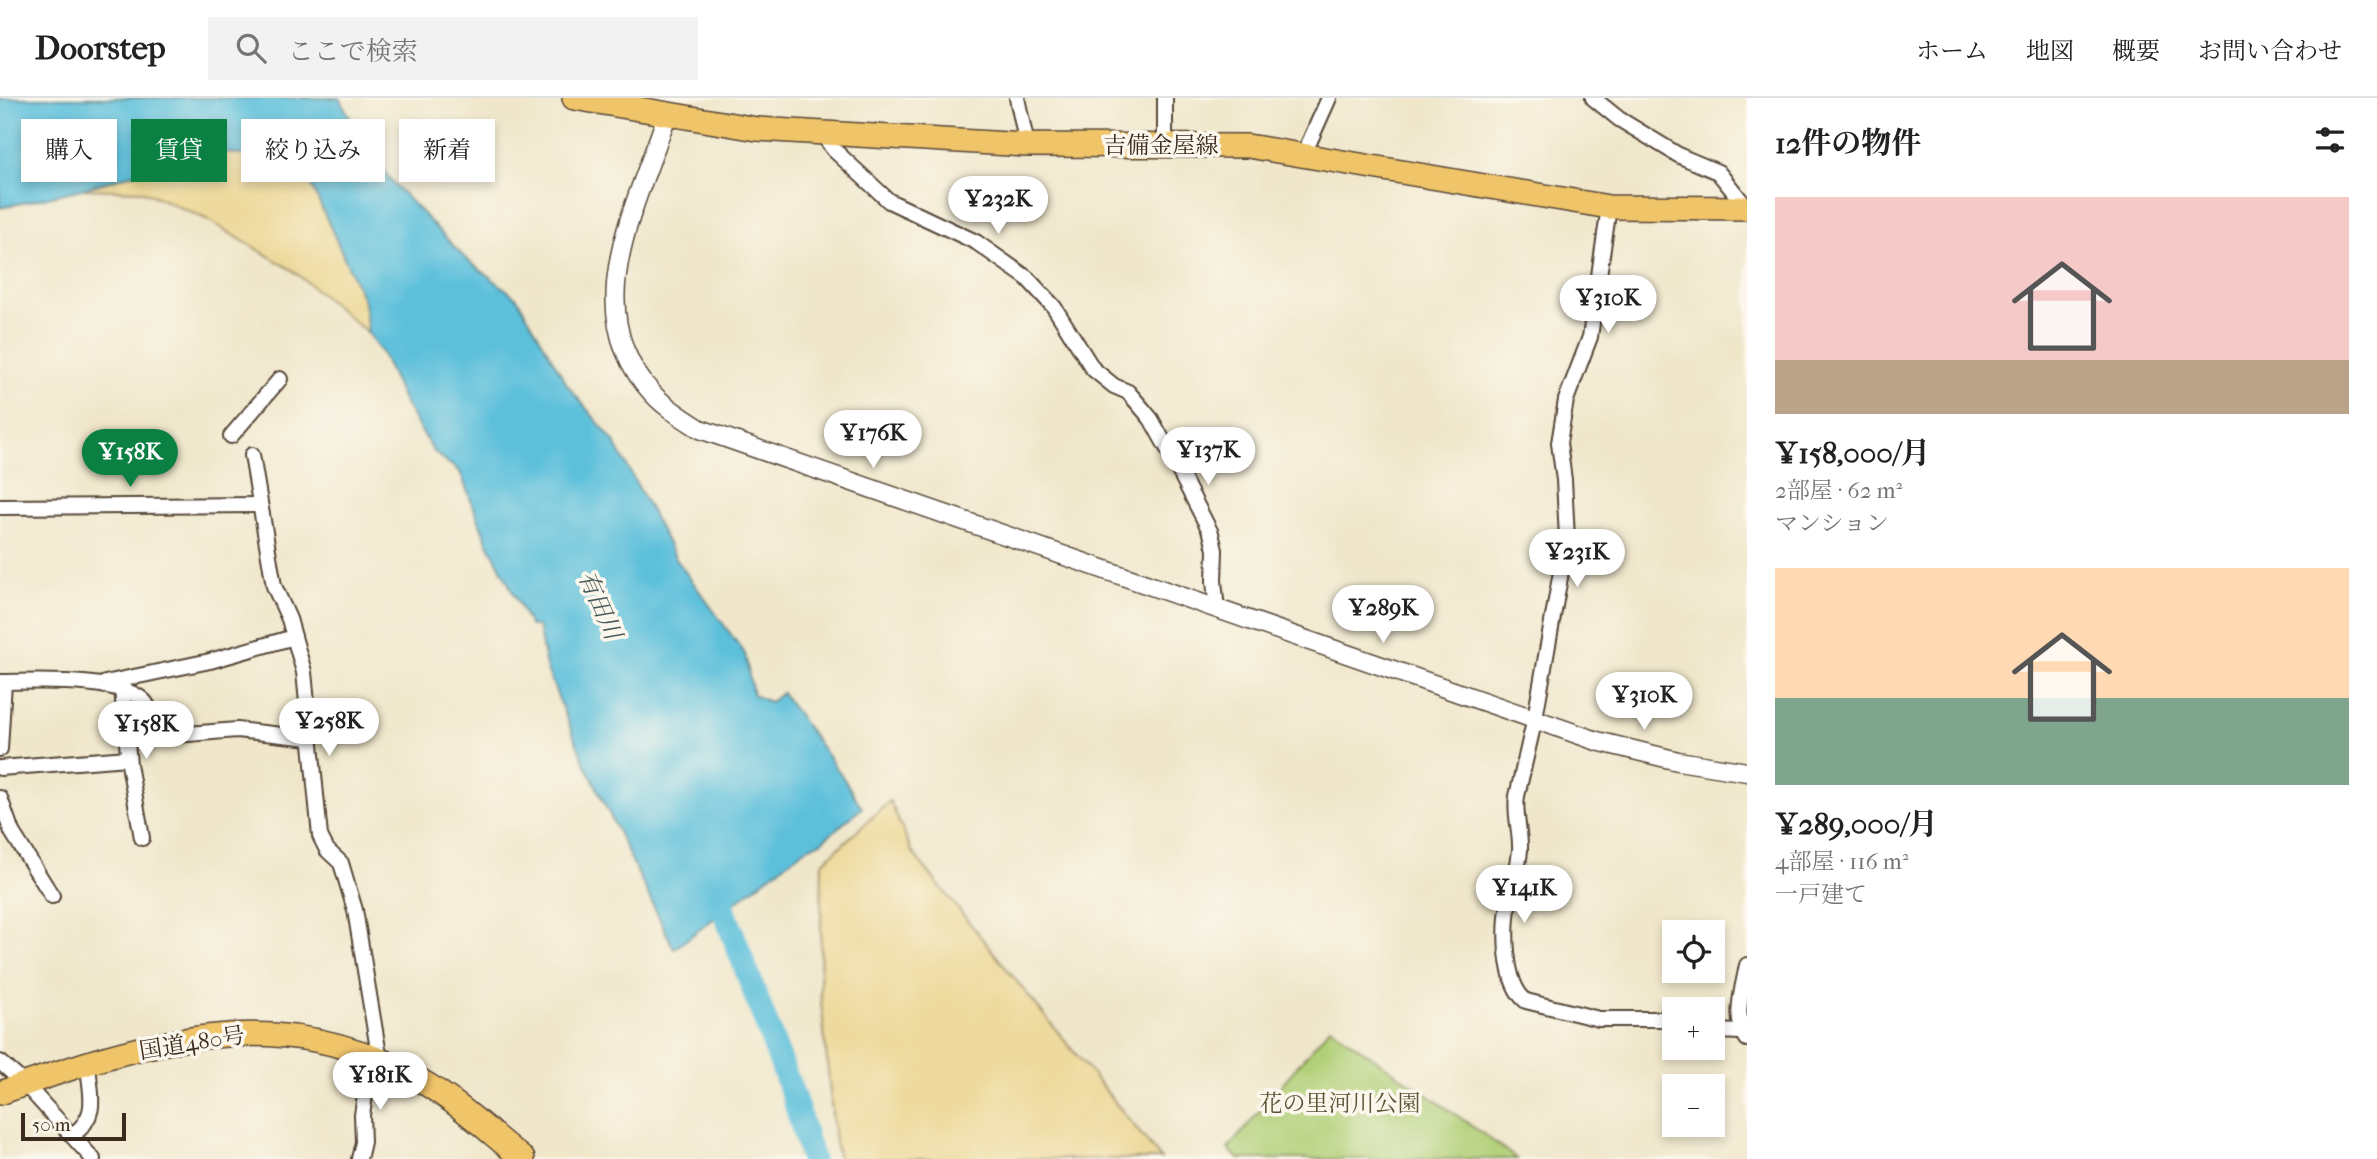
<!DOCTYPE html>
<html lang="ja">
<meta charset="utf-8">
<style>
:root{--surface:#fff;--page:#f2f2f2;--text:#222;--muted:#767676;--line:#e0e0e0;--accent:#0b8043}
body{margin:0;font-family:"IM FELL French Canon","Noto Serif JP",serif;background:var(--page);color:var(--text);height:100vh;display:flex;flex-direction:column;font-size:26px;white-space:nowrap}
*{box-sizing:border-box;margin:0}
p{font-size:23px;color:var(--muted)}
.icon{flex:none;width:38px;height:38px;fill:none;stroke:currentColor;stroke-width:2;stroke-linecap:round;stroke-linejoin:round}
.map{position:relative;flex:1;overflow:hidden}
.side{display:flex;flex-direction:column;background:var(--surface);width:630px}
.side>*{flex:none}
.guide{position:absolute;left:21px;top:21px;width:665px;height:63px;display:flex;gap:14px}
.controls{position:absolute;left:1662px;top:822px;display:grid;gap:14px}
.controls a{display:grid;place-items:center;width:63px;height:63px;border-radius:0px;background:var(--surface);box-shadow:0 4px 10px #0003;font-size:35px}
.scale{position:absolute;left:21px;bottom:18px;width:105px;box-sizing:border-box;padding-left:7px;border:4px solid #3b2a1e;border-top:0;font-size:19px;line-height:24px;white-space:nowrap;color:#3b2a1e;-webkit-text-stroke:5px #fbf7ec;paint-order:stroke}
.price{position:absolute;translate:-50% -60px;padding:0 16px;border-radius:24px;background:#fff;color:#222;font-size:23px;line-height:46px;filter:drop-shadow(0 2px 4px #0008)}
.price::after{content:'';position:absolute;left:50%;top:42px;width:21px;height:16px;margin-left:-10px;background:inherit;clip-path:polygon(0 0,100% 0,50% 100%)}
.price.current{background:var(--accent);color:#fff}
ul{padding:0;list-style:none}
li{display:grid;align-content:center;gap:14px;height:371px;padding:0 28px}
li span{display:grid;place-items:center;height:217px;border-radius:0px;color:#555}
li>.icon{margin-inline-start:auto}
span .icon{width:126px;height:126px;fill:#fffc;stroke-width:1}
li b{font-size:30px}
h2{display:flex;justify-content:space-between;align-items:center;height:84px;padding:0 28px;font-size:30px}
.pill{padding:0 24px;border-radius:0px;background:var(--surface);box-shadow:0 4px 10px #0003;font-size:24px;line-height:63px}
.pill.current{background:var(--accent);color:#fff}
header{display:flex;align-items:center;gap:42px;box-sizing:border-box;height:98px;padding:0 35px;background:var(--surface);border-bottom:2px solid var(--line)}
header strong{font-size:33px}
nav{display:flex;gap:38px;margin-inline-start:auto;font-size:24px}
.search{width:490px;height:63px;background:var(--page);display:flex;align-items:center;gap:18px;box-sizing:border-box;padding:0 24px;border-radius:0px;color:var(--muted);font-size:26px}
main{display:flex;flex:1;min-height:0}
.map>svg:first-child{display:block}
.green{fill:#b0cf76;stroke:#767c4a;stroke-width:2}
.sand{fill:#eeda9e;stroke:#94825e;stroke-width:2}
.water{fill:#5dc0db;stroke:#4c757c;stroke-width:2}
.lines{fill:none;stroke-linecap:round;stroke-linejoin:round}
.river{stroke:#5dc0db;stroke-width:24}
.minor-casing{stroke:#564638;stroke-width:18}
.tertiary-casing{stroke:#564638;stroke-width:21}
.primary-casing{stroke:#564638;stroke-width:26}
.trunk-casing{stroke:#564638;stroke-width:26}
.minor{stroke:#fff;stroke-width:14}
.tertiary{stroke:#fff;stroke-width:18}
.primary{stroke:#f0c469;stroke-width:23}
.trunk{stroke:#f0c469;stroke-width:23}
.labels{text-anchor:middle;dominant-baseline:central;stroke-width:7;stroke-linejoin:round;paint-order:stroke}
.street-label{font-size:23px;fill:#3b2a1e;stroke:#fbf7ec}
.park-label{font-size:23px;fill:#585334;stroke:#fbf7ec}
.water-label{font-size:24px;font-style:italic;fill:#455757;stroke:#fbf7ec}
</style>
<header>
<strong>Doorstep</strong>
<div class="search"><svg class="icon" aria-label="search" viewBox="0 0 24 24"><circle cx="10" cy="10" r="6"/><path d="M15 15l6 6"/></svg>ここで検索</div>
<nav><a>ホーム</a><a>地図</a><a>概要</a><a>お問い合わせ</a></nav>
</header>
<main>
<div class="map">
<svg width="1747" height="1061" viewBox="0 0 1747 1061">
<rect width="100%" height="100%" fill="#fbf7ec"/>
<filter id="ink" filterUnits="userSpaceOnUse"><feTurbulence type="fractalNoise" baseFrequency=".0143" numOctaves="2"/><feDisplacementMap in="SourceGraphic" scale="14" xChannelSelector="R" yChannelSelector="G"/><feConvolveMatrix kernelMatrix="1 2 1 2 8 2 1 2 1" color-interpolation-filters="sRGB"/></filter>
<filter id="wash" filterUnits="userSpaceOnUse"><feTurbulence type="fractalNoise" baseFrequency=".00686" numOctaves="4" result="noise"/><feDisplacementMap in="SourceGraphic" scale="28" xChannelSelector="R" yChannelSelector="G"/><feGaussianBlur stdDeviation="1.57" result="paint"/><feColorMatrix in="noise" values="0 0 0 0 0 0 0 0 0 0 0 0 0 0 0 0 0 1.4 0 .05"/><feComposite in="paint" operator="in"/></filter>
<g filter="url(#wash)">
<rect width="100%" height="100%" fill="#f0e7cb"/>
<!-- green -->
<path class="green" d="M1330,929C1392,974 1457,1015 1517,1061H1239L1228,1051Z"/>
<!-- sand -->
<g class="sand">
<path d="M212,52L266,61L310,84L364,203L368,235L292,172L206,121L143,93L82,91Z"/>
<path d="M890,703L912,754L1161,1061H839L835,1044L820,892L822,765Z"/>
</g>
<!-- water -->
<path class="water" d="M0,0H339L371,56L394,86L465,160L517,200L568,288L615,345L676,461L745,556L753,597L770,604L782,595L842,678L862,710L821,744L805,751L674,851L583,661L546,569L538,528H530L487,443L460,374L433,353L404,304L382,256L368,235L364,203L310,84L266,61L212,52L82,91L0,110Z"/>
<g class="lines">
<!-- river -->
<path class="river" d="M713,783L794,1000L812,1061"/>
</g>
</g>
<g filter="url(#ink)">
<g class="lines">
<!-- minor casing -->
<g class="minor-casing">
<g id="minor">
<path d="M1017,0L1027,47"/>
<path d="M1593,0L1619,21L1680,58L1718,74L1747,110"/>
<path d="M822,35L833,51L889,103L976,144L1027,180L1054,209L1093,271L1114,288L1128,294L1141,309L1151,321L1171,357L1211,435L1215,452L1214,483L1217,512"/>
<path d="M1165,47V0"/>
<path d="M1304,56L1329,0"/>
<path d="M1609,109L1590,239L1566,302L1559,345L1564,382L1567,440L1535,620L1517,698C1514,716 1521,734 1520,752C1519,768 1513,784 1510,800C1504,827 1503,885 1526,903L1599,921H1675"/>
<path d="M231,338L280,281"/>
<path d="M252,357L274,488L289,521L304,574L320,738L327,752L341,765L355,812L380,963"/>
<path d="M0,409L260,407"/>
<path d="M0,584C36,584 116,579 143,602C155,612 147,632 164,638L237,632L310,640"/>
<path d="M105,585L210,563L294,539"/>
<path d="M122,591L129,666L142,740"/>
<path d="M0,651L4,584"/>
<path d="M0,670L128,660"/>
<path d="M0,700L12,734L52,798"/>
<path d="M1747,867C1743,890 1732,921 1747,941"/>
<path d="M1713,933L1742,934"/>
<path d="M0,964L25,986L93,1061"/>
<path d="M73,1037C100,1016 90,997 88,967"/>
<path d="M359,1061L363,1044L362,1017L371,959"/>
</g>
</g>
<!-- tertiary casing -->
<g class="tertiary-casing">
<path id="tertiary" d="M667,17C638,106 575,213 653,296C666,310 683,320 700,331L1597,643L1678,663L1747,674"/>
</g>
<!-- primary casing -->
<g class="primary-casing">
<path id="primary" d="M574,0L757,31L1027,47L1248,48L1609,109L1747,110"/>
</g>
<!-- trunk casing -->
<g class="trunk-casing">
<path id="trunk" d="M0,995C141,944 281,899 421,983C458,1004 490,1035 523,1061"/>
</g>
<!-- minor -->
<use href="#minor" class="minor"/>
<!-- tertiary -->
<use href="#tertiary" class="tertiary"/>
<!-- primary -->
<use href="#primary" class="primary"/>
<!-- trunk -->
<use href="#trunk" class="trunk"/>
</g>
</g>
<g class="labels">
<!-- street labels -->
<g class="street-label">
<text x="1161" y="47">吉備金屋線</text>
<text transform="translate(192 945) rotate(-9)">国道480号</text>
</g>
<!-- park labels -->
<g class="park-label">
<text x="1340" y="1005">花の里河川公園</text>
</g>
<!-- water labels -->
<g class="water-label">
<text transform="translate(600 507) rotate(66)">有田川</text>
</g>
</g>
</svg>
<div class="controls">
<a><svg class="icon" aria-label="locate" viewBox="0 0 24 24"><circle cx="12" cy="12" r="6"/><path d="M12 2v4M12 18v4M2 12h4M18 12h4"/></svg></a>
<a>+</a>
<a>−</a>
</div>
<div class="scale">50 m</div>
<b class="price" style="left:998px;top:138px">¥232K</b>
<b class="price" style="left:1608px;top:237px">¥310K</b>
<b class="price" style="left:873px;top:372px">¥176K</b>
<b class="price" style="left:1208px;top:389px">¥137K</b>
<b class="price current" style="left:130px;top:391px">¥158K</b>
<b class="price" style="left:1577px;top:491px">¥231K</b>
<b class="price" style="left:1383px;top:547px">¥289K</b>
<b class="price" style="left:1644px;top:634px">¥310K</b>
<b class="price" style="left:329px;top:660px">¥258K</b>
<b class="price" style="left:146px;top:663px">¥158K</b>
<b class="price" style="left:1524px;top:827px">¥141K</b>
<b class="price" style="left:380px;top:1014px">¥181K</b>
<div class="guide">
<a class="pill">購入</a>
<a class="pill current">賃貸</a>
<a class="pill">絞り込み</a>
<a class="pill">新着</a>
</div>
</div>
<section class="side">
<h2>12件の物件<svg class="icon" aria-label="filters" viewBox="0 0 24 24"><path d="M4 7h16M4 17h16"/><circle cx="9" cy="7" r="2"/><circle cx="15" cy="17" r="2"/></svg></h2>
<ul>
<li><span style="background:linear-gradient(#f6c9c9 75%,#b9a48a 0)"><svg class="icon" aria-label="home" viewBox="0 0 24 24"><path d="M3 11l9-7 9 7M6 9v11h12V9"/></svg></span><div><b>¥158,000/月</b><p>2部屋 · 62 m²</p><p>マンション</p></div></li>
<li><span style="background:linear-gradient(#ffd9b3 60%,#7fa58c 0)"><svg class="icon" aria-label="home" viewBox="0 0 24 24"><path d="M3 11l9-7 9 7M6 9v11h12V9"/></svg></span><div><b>¥289,000/月</b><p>4部屋 · 116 m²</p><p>一戸建て</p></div></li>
</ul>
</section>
</main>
